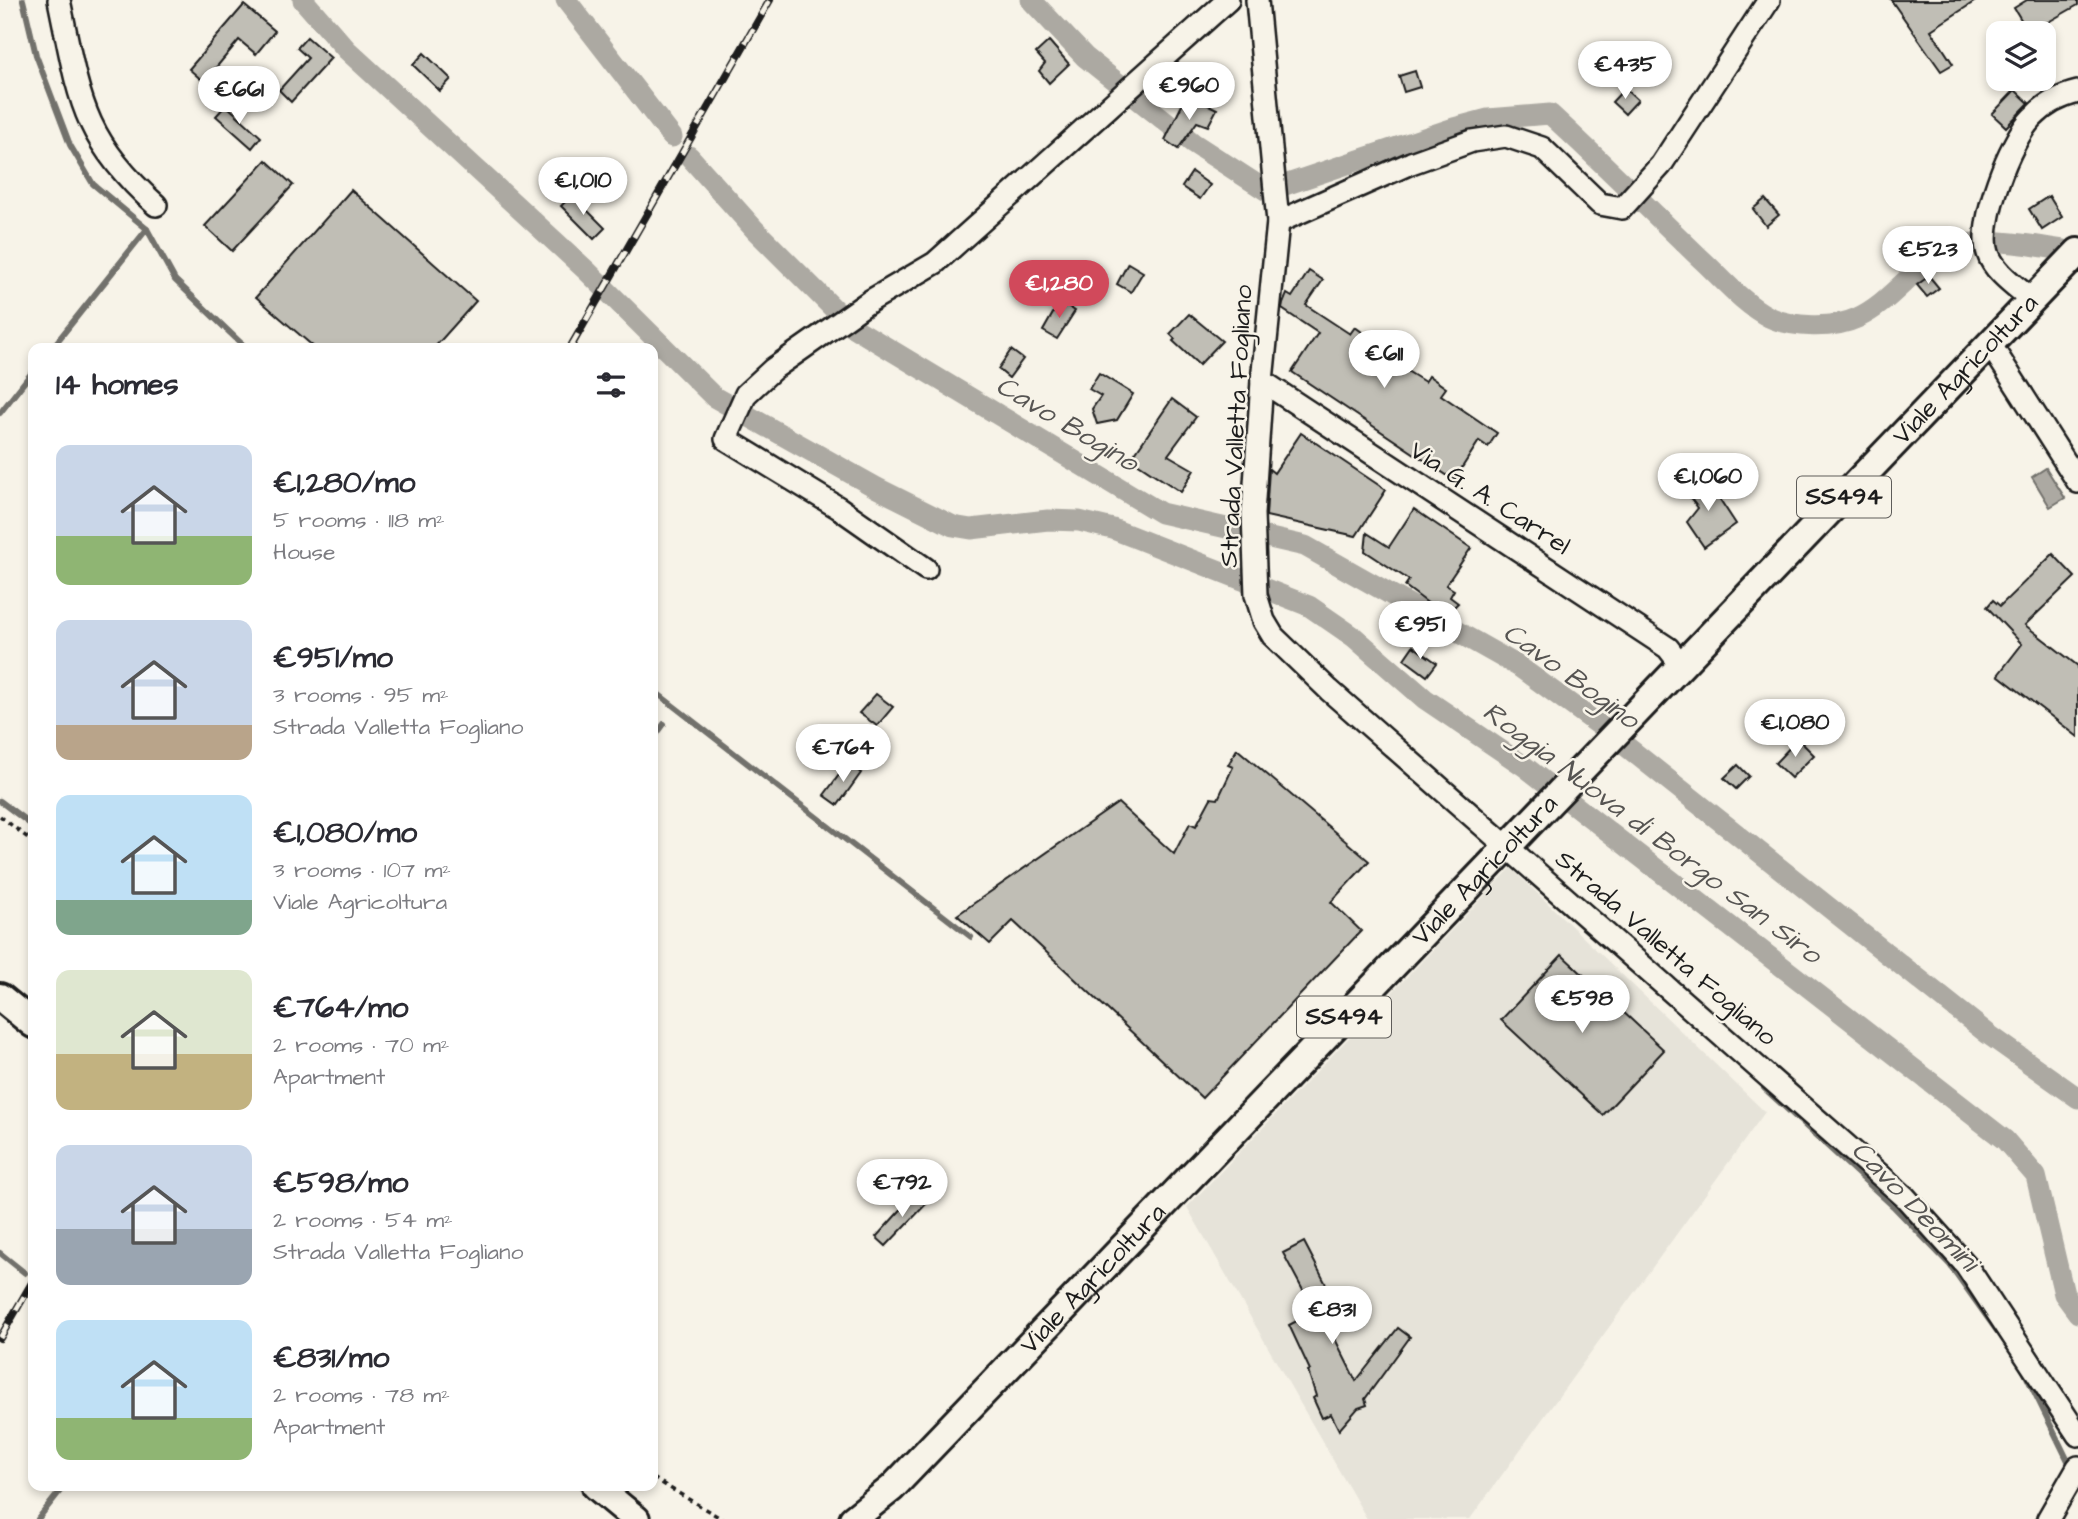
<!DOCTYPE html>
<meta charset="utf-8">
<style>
:root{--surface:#fff;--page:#f7f7f7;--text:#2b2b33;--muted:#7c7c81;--accent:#d1495b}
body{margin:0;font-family:"Architects Daughter",sans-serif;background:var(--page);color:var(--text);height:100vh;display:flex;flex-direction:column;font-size:26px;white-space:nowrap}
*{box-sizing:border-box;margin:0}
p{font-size:23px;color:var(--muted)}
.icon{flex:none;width:38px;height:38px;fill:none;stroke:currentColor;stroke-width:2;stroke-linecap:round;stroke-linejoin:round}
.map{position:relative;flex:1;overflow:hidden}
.side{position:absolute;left:28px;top:343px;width:630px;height:1148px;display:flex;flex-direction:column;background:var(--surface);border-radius:14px;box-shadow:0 4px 10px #0003}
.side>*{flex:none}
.buttons{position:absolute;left:1986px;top:21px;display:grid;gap:14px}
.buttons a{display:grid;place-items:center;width:70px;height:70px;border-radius:14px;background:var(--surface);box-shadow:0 4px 10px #0003;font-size:35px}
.price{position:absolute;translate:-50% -60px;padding:0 16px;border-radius:24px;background:#fff;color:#222;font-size:23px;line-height:46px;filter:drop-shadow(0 2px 4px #0008)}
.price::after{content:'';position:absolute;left:50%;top:42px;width:21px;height:16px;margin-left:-10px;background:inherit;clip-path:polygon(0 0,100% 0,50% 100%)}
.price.current{background:var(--accent);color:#fff}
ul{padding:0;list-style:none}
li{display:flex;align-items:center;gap:21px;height:175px;padding:0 28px}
li span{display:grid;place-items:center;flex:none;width:196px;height:140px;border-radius:14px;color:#555}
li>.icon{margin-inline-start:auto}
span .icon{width:84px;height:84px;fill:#fffc;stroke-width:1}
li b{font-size:30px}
h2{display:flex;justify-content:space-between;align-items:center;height:84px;padding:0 28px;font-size:30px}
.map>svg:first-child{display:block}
.built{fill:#e6e3d9}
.water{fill:#aca9a2;stroke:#72716c;stroke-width:2}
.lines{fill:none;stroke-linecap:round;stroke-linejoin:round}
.stream{stroke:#72716c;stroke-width:6}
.canal{stroke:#aca9a2;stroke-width:21}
.building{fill:#c0beb5;stroke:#1c1c1c;stroke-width:2}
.minor-casing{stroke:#1c1c1c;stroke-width:26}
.major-casing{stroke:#1c1c1c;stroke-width:32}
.path{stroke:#1c1c1c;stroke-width:3.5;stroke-dasharray:5 5;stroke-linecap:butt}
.minor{stroke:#f7f3e8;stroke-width:21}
.major{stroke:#f7f3e8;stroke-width:26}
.rail-casing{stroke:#1c1c1c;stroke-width:8}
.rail{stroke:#f7f3e8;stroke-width:5;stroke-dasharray:16;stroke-linecap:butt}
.labels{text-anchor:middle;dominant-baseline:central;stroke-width:5;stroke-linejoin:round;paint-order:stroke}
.shield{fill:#f7f3e8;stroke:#5e5c59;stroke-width:2}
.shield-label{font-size:24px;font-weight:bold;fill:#1c1c1c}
.street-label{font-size:26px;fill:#1c1c1c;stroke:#f7f3e8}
.water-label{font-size:28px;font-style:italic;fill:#565452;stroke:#f7f3e8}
</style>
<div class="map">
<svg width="2078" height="1519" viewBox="0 0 2078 1519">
<rect width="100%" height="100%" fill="#f7f3e8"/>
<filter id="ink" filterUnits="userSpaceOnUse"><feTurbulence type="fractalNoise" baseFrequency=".0143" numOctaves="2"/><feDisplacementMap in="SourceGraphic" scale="14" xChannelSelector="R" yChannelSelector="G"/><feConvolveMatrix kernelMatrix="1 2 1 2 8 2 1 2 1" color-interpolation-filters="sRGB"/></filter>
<g filter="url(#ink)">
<!-- built -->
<path class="built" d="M1511,868L1765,1112L1470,1519H1367L1187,1207Z"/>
<!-- water -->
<path class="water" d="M2046,468L2065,498L2050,507L2032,477Z"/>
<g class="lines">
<!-- stream -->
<g class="stream">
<path d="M23,0L36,55L70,145L93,184L147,229L175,280L246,348"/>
<path d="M52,348L147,229"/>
<path d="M0,413L33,371"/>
<path d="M653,690L971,937"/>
<path d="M653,739L664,724"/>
<path d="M0,801L33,826"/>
<path d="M1764,1088L1893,1206L1950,1265L1997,1331"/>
<path d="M0,1253L25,1273"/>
<path d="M2023,1369L2072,1469"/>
<path d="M38,1519L64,1486"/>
</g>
<!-- canal -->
<g class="canal">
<path d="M303,0L347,50L587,271L714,397L877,488L953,526L971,529L1048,520L1079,521L1113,529L1309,606L1354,637L1425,699L1524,766L2005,1140L2036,1176L2064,1294L2078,1313"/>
<path d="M566,0L672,137"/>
<path d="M1031,0L1085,57L1193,143L1267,191L1454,128L1488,119L1550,114C1601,161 1650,210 1700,258C1721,277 1743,304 1769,317C1792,328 1834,329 1857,318C1888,304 1909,273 1937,255C1977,230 2035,247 2078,252"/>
<path d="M689,156L755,230L851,326L1161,513L1305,546L1518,666L1602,727L1988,1034L2078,1098"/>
</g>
</g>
<!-- building -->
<g class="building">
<path d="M1891,0H1977L1931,30L1953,64L1941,71Z"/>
<path d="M2027,0H2078V5L2029,33L2014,8Z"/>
<path d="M244,5L275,31L256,54L239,40L204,82L189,69Z"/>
<path d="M307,37L331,58L291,102L279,90L308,58L297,48Z"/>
<path d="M1049,41L1069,64L1049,83L1039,71L1045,63L1036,53Z"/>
<path d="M424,53L451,79L440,91L413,65Z"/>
<path d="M1415,71L1420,87L1404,92L1399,76Z"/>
<path d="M1625,88L1638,100L1625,114L1612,102Z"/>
<path d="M2015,90L2029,103L2006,127L1992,114Z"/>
<path d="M1198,100L1217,109L1208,126L1197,122L1178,149L1165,140L1183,103L1193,109Z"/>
<path d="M226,105L261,137L252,148L216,116Z"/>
<path d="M266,160L293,185L232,251L205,226Z"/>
<path d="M1192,172L1210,185L1200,199L1182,187Z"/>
<path d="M351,190L476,301L434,348H315L256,297Z"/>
<path d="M572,195L605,228L594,239L561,206Z"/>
<path d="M2049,196L2062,217L2042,230L2029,209Z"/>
<path d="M1765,199L1779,215L1766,226L1753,209Z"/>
<path d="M1128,263L1143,272L1131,292L1117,284Z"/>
<path d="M1309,271L1323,280L1306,305L1350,334L1355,327L1373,340L1368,347L1425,382L1429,376L1446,388L1441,395L1497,433L1488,447L1479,441L1454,480L1292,372L1318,333L1282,309L1283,304L1287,294L1292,297Z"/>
<path d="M1929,276L1939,288L1927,297L1917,285Z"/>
<path d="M1060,301L1075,311L1057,339L1043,331Z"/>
<path d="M1189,314L1222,341L1199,365L1173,341L1175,339L1170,334Z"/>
<path d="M1011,350L1023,359L1009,378L998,369Z"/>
<path d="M1099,373L1133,394L1117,420L1097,424L1092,409L1101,396L1089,389Z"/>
<path d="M1172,399L1196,417L1168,455L1194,470L1181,492L1131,459Z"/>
<path d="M1301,433L1386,490L1356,536L1266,516L1269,469L1274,473Z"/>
<path d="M1704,475L1736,524L1704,547L1687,522L1698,508L1685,491Z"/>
<path d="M1414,509L1471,548L1446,585L1454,590L1450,597L1458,603L1445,616L1405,586L1409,580L1365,551L1367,533L1389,547Z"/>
<path d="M2053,554L2075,577L2025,625L2078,666V737L1998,675L2022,644L1987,607L1993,600L2000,606Z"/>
<path d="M1413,646L1437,663L1427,676L1404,659Z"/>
<path d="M876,694L893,707L877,726L859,713Z"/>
<path d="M1798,739L1814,755L1791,778L1775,763Z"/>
<path d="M1237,749L1369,861L1331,902L1361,931L1202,1098L1013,921L990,944L957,915L1118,803L1174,854L1190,823L1196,826L1211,798L1218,799L1233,767L1228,765Z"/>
<path d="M848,763L861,773L838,805L824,795Z"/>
<path d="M1738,765L1749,776L1736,789L1724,778Z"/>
<path d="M1562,955L1664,1050L1603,1115L1501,1020Z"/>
<path d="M917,1192L928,1202L886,1246L876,1237Z"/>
<path d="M1304,1242L1342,1315L1327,1323L1356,1381L1398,1328L1410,1337L1365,1399L1367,1405L1358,1408L1339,1430L1331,1414L1322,1418L1313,1398L1316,1396L1308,1371L1310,1370L1289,1325L1297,1321L1296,1317L1313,1309L1283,1253Z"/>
</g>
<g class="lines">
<!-- minor casing -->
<g class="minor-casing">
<g id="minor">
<path d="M59,0C79,95 80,137 156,205"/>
<path d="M1257,0L1278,222L1262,381L1253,514L1256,595L1264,621L1273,636L1329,690L1905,1197L1966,1265L2078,1435"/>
<path d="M1278,222L1411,163L1472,141L1506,136L1542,148L1600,204L1622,208L1661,165L1769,0"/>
<path d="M2032,300C2017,287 1994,272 1988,253C1978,223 2010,140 2032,118C2044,105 2061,96 2078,92"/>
<path d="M1990,344L2078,482"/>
<path d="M1262,381L1668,648L1682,666"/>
<path d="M926,569L839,508L726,439L746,394L773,369L870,301L935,263L1228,0"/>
<path d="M2048,1519L2078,1467"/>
</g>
</g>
<!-- major casing -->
<g class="major-casing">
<g id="major">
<path d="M0,997L33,1024"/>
<path d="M596,1486L636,1519"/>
<path id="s1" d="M853,1519L892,1488L2078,252"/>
</g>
</g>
<!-- path -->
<g class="path">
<path d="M0,816L33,842"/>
<path d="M653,1478L722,1519"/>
</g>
<!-- minor -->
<use href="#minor" class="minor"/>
<!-- major -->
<use href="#major" class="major"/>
<!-- rail casing -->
<g class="rail-casing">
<g id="rail">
<path d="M570,348L770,0"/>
<path d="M0,1338L33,1281"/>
</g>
</g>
<!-- rail -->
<use href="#rail" class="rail"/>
</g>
</g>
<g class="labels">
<!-- shield labels -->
<g class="shield">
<rect x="1797" y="476.5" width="94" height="41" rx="5"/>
<rect x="1297" y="996.5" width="94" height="41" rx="5"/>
</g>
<g class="shield-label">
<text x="1844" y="497">SS494</text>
<text x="1344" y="1017">SS494</text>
</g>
<!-- street labels -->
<g class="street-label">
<text stroke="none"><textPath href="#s1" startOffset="1600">Viale Agricoltura</textPath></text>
<text transform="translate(1236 426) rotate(-87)">Strada Valletta Fogliano</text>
<text transform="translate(1490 498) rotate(33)">Via G. A. Carrel</text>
<text stroke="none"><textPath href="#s1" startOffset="906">Viale Agricoltura</textPath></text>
<text transform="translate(1666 948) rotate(41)">Strada Valletta Fogliano</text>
<text stroke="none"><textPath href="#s1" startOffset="340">Viale Agricoltura</textPath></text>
</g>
<!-- water labels -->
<g class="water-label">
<text transform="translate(1067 424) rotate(31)">Cavo Bogino</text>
<text transform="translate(1571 676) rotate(36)">Cavo Bogino</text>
<text transform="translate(1652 833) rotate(37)">Roggia Nuova di Borgo San Siro</text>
<text transform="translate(1915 1206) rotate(46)">Cavo Deomini</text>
</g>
</g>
</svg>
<div class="buttons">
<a><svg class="icon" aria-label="layers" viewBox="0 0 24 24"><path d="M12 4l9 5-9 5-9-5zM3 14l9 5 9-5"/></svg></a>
</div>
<b class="price" style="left:1625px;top:101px">€435</b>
<b class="price" style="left:1189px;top:122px">€960</b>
<b class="price" style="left:239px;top:126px">€661</b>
<b class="price" style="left:583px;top:217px">€1,010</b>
<b class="price" style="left:1928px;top:286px">€523</b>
<b class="price current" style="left:1059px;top:320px">€1,280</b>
<b class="price" style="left:1384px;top:390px">€611</b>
<b class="price" style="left:1708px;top:513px">€1,060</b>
<b class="price" style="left:1420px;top:661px">€951</b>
<b class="price" style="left:1795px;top:759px">€1,080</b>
<b class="price" style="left:843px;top:784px">€764</b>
<b class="price" style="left:1582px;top:1035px">€598</b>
<b class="price" style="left:902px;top:1219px">€792</b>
<b class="price" style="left:1332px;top:1346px">€831</b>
<section class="side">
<h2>14 homes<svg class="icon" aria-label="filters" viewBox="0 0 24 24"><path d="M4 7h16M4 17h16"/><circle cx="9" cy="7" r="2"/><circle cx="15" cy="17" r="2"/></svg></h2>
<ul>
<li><span style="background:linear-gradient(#c9d6e8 65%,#8fb573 0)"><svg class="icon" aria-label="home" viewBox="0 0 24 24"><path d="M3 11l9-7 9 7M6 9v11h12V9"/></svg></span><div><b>€1,280/mo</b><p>5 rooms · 118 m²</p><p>House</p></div></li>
<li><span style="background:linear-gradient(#c9d6e8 75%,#b9a48a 0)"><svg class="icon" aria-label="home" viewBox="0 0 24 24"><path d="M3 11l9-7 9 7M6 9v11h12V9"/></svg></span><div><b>€951/mo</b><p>3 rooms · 95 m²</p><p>Strada Valletta Fogliano</p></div></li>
<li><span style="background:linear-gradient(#bfe0f5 75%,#7fa58c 0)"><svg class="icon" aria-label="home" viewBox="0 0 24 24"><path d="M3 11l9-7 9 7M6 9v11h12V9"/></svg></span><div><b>€1,080/mo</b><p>3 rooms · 107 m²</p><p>Viale Agricoltura</p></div></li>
<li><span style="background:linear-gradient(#dfe7d0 60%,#c2b280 0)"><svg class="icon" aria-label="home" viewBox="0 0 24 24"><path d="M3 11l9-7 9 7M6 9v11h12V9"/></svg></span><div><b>€764/mo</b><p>2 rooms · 70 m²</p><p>Apartment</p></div></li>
<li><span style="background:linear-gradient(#c9d6e8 60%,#9aa5b1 0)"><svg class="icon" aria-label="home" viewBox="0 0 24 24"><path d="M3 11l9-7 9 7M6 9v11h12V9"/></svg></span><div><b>€598/mo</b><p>2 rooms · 54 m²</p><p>Strada Valletta Fogliano</p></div></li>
<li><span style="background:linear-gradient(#bfe0f5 70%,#8fb573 0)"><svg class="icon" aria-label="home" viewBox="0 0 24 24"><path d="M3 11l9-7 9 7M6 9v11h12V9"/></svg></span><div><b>€831/mo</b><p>2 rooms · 78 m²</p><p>Apartment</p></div></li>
</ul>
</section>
</div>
